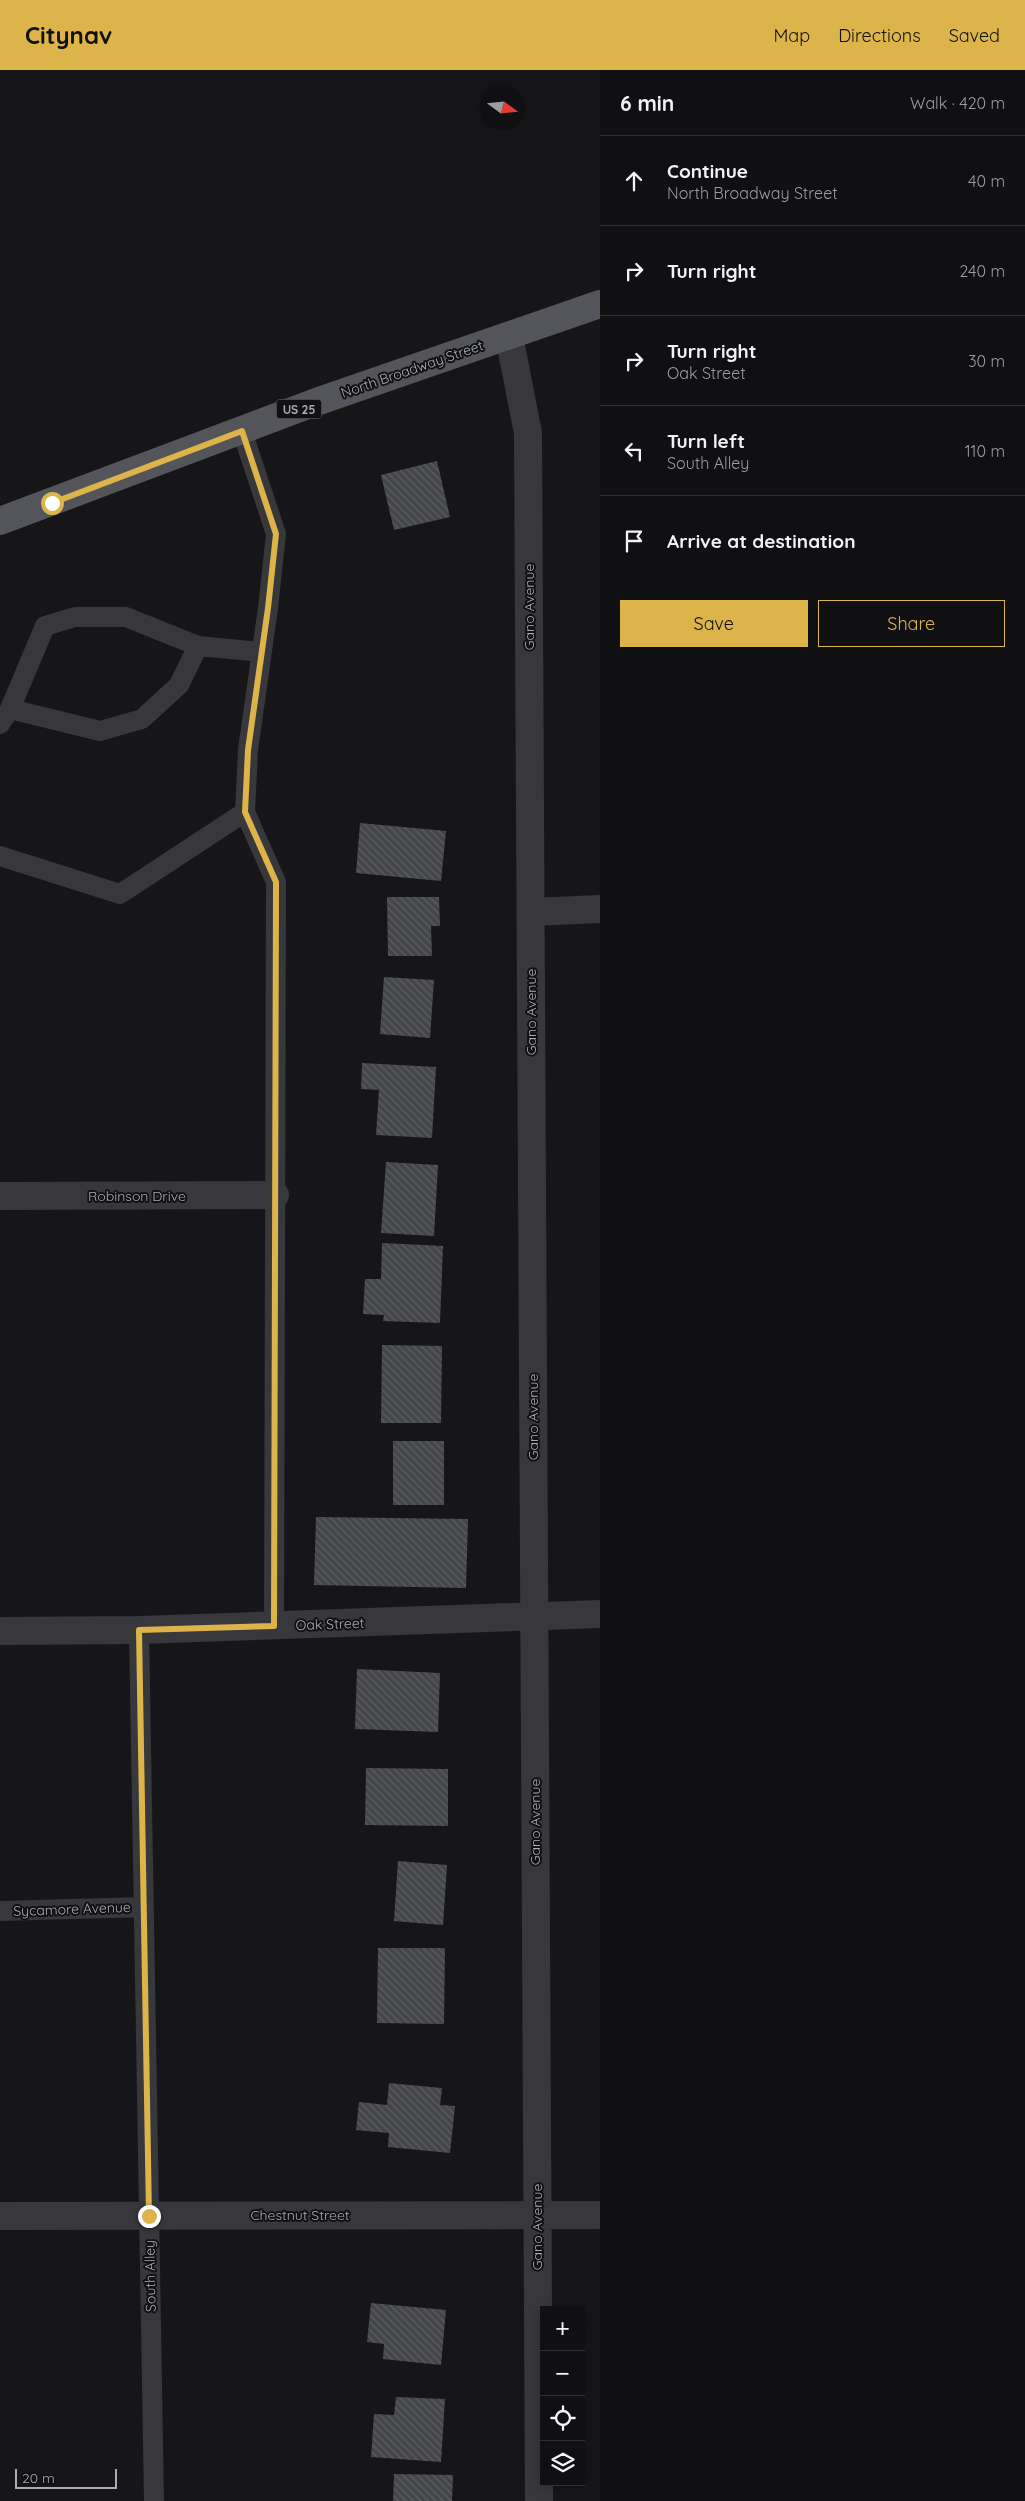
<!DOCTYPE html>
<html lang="en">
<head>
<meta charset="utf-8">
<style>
	body { margin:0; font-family:Quicksand,sans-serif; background:#19191b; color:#f1f3f6 }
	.controls { position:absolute; right:15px; bottom:15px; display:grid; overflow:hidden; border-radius:0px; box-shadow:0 2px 12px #0003 }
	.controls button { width:45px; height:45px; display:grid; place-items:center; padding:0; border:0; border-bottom:1px solid #303032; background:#101012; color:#f1f3f6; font:25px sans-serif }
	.compass { position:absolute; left:480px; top:15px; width:45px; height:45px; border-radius:50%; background:#101012; box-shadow:0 2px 12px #0003; rotate:105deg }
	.scale { position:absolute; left:15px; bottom:12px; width:102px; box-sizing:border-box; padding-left:5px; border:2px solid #aaadb6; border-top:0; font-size:14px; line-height:18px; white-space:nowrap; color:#aaadb6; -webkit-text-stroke:4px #111113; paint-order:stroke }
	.stop { position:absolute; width:15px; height:15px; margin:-11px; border:4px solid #dcb449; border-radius:50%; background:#fff }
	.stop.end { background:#dcb449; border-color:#fff; box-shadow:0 1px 5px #0008 }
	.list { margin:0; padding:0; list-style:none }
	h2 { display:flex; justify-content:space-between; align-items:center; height:65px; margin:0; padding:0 20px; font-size:21px }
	h2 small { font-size:16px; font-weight:400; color:#9c9d9f }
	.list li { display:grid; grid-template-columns:32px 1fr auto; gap:15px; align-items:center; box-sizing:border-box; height:90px; padding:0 20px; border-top:1px solid #303032 }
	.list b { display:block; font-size:19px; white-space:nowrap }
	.list p { margin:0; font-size:16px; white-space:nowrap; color:#9c9d9f }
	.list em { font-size:16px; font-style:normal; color:#9c9d9f }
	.actions { display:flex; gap:10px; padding:15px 20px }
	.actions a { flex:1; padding:11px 0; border:1px solid #dcb449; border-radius:0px; text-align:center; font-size:18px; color:#dcb449 }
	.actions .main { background:#dcb449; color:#111 }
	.icon { flex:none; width:28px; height:28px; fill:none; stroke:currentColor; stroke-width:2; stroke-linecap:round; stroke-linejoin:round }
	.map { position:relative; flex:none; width:600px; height:2431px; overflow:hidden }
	header { display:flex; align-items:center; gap:30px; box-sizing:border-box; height:70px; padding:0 25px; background:#dcb449; color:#111 }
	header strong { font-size:24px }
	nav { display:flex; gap:28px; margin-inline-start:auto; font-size:18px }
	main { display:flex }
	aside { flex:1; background:#101012 }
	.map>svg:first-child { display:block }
</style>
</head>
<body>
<header>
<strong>Citynav</strong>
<nav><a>Map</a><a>Directions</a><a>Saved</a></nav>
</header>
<main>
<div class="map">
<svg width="600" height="2431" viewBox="0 0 600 2431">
	<defs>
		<pattern id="building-back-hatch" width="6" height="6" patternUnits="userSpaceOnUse" patternTransform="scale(1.25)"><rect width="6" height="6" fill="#45464a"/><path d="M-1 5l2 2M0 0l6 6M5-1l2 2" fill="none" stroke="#5d5e62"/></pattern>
	</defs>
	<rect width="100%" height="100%" fill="#161618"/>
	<path fill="url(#building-back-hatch)" d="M 437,391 L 450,447 L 394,460 L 381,405 Z
		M 360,753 L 446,761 L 441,811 L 356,803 Z
		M 387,827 L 439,827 L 440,856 L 431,856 L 432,886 L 388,886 Z
		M 384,907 L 434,910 L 430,968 L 380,964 Z
		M 362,993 L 436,997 L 432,1068 L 376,1065 L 379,1020 L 361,1019 Z
		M 386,1092 L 438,1095 L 434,1166 L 381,1163 Z
		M 382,1173 L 443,1176 L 440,1253 L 383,1251 L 384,1245 L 363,1244 L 365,1209 L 381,1209 Z
		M 382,1275 L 442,1276 L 441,1353 L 381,1353 Z
		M 393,1371 L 444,1371 L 444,1435 L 393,1435 Z
		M 316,1447 L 468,1449 L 466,1518 L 314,1515 Z
		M 357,1599 L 440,1603 L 438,1662 L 355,1659 Z
		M 366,1698 L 448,1699 L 448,1756 L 365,1755 Z
		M 398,1791 L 447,1795 L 443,1855 L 394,1851 Z
		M 378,1878 L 445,1878 L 444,1954 L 377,1953 Z
		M 389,2013 L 442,2018 L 440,2035 L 455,2036 L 450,2083 L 388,2077 L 389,2063 L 356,2060 L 359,2032 L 387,2035 Z
		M 371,2233 L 446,2240 L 441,2295 L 383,2289 L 384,2274 L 367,2272 Z
		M 396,2327 L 445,2329 L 441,2392 L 371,2387 L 374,2344 L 394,2345 Z
		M 394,2404 L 453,2405 L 452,2431 L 393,2431 Z"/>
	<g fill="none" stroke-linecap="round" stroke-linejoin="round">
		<path stroke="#38383c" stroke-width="20" d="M 242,361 L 276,464 L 268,538 L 248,680 L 245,742 L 276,812 L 274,1556
			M 10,639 L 100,661 L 142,649 L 179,615 L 198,576 L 262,582
			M 0,654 L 10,639 L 45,556 L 75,547 L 126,547 L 198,576
			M 0,786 L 120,824 L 245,742
			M 139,1560 L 154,2431
			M 0,1841 L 144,1837"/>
		<path stroke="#38383c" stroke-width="28" d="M 509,266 L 528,363 L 539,2431
			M 531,842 L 600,839
			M 0,1126 L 275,1125
			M 0,1561 L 139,1560 L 600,1544
			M 0,2146 L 600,2145"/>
		<path stroke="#54555b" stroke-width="28" d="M 0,451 L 316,332 L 600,234"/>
	</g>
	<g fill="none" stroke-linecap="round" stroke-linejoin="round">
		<path stroke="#dcb449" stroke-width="6" d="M 52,433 L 242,361 L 276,464 L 268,538 L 248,680 L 245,742 L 276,812 L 274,1556 L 139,1560 L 149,2146"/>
	</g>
	<g text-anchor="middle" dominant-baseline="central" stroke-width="4" stroke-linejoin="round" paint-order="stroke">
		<rect fill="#111113" stroke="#7c7e85" stroke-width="1" x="276.5" y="329.5" width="45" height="19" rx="4"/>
		<g font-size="12" font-weight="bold" fill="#aaadb6">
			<text x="299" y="339">US 25</text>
		</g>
		<g font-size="14" fill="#aaadb6" stroke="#111113">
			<text transform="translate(412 299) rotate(-19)">North Broadway Street</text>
			<text transform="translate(529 537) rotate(-90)">Gano Avenue</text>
			<text transform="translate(531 942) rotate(-90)">Gano Avenue</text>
			<text x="137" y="1126">Robinson Drive</text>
			<text transform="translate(533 1347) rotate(-90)">Gano Avenue</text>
			<text transform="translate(330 1554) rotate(-2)">Oak Street</text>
			<text transform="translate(535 1752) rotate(-90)">Gano Avenue</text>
			<text transform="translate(72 1839) rotate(-2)">Sycamore Avenue</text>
			<text x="300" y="2145">Chestnut Street</text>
			<text transform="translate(537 2157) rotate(-90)">Gano Avenue</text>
			<text transform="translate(150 2206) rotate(-91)">South Alley</text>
		</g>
	</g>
</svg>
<div class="controls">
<button>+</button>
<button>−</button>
<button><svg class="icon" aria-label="locate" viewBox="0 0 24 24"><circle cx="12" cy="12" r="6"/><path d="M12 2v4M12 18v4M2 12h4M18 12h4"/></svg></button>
<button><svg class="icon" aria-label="layers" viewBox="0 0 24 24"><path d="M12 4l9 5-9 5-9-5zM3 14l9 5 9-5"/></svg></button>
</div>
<svg class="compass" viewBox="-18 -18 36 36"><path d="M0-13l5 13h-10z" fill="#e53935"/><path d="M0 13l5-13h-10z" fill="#9c9d9f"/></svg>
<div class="scale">20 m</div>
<div class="stop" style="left:52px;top:433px"></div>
<div class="stop end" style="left:149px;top:2146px"></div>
</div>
<aside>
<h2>6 min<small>Walk · 420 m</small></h2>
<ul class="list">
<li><svg class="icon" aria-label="ahead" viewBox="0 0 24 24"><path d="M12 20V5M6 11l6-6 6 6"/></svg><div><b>Continue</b><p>North Broadway Street</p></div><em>40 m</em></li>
<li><svg class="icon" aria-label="right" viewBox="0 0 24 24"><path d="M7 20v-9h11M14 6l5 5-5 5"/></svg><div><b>Turn right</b></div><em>240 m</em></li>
<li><svg class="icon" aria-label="right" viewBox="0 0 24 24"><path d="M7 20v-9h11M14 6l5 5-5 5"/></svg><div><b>Turn right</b><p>Oak Street</p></div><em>30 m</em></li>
<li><svg class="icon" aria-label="left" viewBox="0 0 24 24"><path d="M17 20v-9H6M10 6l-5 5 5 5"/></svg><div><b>Turn left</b><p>South Alley</p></div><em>110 m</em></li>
<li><svg class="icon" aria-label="arrive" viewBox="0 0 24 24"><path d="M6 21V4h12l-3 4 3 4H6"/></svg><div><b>Arrive at destination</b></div></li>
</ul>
<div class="actions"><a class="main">Save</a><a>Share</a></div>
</aside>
</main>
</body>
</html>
